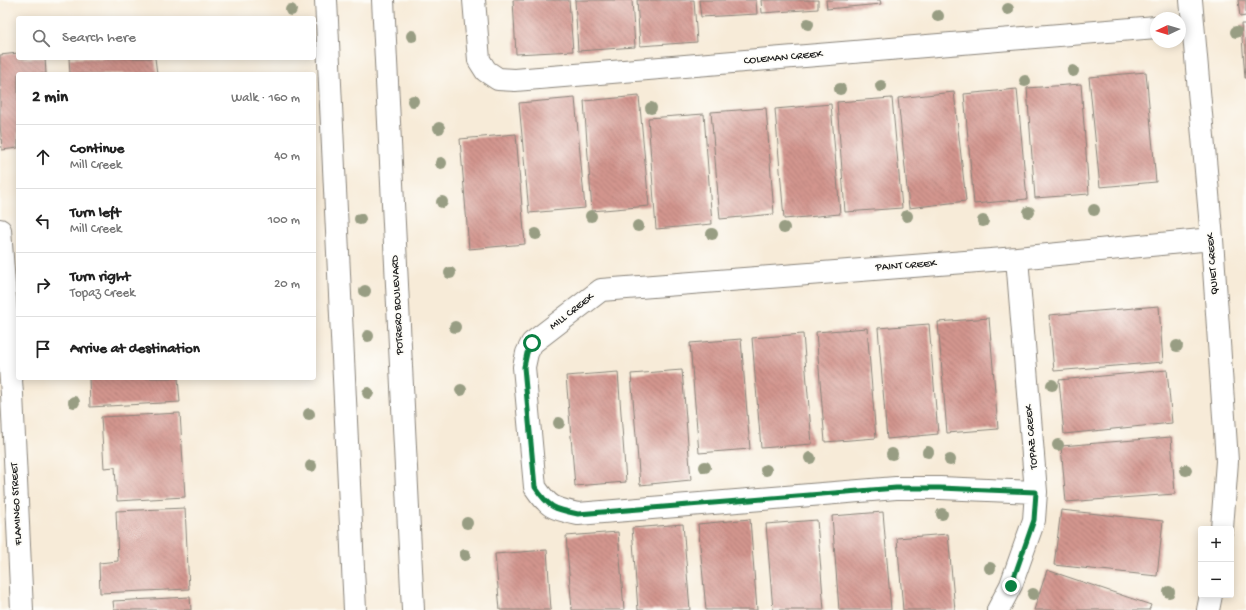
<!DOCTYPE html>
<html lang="en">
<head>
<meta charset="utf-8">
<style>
	body { margin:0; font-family:"Gochi Hand",sans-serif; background:#f6f6f6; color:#222 }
	.controls { position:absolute; right:12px; bottom:12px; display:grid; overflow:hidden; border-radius:4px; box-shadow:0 2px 10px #0003 }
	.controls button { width:36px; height:36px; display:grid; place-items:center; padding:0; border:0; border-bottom:1px solid #e0e0e0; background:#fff; color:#222; font:20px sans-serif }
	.compass { position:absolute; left:1150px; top:12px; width:36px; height:36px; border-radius:50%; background:#fff; box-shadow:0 2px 10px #0003; rotate:266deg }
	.stop { position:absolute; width:12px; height:12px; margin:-9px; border:3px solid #0b8043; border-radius:50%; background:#fff }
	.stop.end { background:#0b8043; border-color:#fff; box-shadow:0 1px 4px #0008 }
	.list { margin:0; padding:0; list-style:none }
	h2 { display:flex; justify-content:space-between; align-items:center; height:52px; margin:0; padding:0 16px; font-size:17px }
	h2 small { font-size:13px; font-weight:400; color:#767676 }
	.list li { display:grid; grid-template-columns:26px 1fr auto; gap:12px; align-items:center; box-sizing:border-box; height:64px; padding:0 16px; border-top:1px solid #e0e0e0 }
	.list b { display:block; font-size:15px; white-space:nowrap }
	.list p { margin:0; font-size:13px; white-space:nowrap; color:#767676 }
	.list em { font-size:13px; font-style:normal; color:#767676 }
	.icon { flex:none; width:22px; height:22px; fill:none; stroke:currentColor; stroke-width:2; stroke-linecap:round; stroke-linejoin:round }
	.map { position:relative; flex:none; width:1246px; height:610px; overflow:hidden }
	.search { position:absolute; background:#fff; box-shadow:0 2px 10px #0003; left:16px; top:16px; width:300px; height:44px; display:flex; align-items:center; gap:10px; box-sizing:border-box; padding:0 14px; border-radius:4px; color:#767676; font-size:15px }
	.panel { position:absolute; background:#fff; box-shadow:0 2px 10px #0003; left:16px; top:72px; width:300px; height:308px; border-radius:4px }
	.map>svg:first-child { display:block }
</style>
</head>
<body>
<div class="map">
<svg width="1246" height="610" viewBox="0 0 1246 610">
	<defs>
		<pattern id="building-back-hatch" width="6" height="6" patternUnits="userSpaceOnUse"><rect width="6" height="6" fill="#d3958e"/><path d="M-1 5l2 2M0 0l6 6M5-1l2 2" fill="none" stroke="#aa7973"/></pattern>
	</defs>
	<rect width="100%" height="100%" fill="#fdfcf7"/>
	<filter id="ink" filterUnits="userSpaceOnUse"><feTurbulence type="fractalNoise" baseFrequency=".025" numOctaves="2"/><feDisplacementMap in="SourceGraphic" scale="8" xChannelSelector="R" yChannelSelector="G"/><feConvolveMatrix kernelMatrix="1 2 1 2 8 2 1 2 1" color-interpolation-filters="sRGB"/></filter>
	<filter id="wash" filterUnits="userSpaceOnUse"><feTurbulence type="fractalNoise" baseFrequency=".012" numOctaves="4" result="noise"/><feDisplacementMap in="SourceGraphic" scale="16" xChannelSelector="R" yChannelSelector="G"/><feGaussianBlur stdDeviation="0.9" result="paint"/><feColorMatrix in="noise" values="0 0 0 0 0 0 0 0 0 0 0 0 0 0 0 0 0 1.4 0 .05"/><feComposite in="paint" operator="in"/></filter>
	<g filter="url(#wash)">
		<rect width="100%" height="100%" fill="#f7ebd8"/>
		<g id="blocks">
			<path fill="url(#building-back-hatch)" d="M 513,0 L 569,0 L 573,51 L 516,54 Z
				M 575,0 L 632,0 L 635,47 L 578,51 Z
				M 637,0 L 694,0 L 697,42 L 640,46 Z
				M 699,0 L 756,0 L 757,14 L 701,17 Z
				M 761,0 L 818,0 L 818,9 L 762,13 Z
				M 826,0 L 880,0 L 881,4 L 827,9 Z
				M 1238,0 L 1246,0 L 1246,16 L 1240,17 Z
				M 1241,24 L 1246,24 L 1246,78 L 1245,78 Z
				M 18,53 L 18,58 L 45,58 L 46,74 L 18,74 L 18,148 L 2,150 L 0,123 L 0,55 Z
				M 69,58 L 155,58 L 157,74 L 70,74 Z
				M 1146,72 L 1156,182 L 1100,187 L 1089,77 Z
				M 1081,84 L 1089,194 L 1035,198 L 1027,88 Z
				M 1017,89 L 1027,199 L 974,204 L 964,94 Z
				M 954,92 L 966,201 L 909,208 L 898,98 Z
				M 639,96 L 649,206 L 592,211 L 584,101 Z
				M 575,98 L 585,208 L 529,213 L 519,103 Z
				M 892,98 L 902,208 L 845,212 L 837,102 Z
				M 831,104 L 840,214 L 784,219 L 775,109 Z
				M 766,108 L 774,214 L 720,219 L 711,112 Z
				M 704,114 L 712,224 L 656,229 L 648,118 Z
				M 516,134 L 525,244 L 469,249 L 460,139 Z
				M 1159,306 L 1163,362 L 1054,371 L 1049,315 Z
				M 989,318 L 998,429 L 947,433 L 938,322 Z
				M 929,324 L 938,434 L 887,439 L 878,328 Z
				M 867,328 L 876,438 L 825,442 L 816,332 Z
				M 803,334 L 812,444 L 761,448 L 752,338 Z
				M 741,339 L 750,449 L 699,453 L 690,343 Z
				M 682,370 L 691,480 L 640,485 L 631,374 Z
				M 1167,370 L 1172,423 L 1064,434 L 1059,380 Z
				M 618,372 L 626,482 L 575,486 L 566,376 Z
				M 89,378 L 178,378 L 180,402 L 90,407 Z
				M 180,413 L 185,497 L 117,501 L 115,467 L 104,468 L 101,417 Z
				M 1171,437 L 1175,494 L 1066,502 L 1061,446 Z
				M 185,508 L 189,589 L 100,593 L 99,563 L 118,561 L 116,511 Z
				M 1061,510 L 1163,521 L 1157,576 L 1054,565 Z
				M 883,512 L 891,610 L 839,610 L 832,516 Z
				M 750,519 L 757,610 L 706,610 L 698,524 Z
				M 817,520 L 824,610 L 773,610 L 766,524 Z
				M 683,524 L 690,610 L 638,610 L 632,528 Z
				M 618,532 L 624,610 L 572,610 L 566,536 Z
				M 948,534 L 955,610 L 903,610 L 897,538 Z
				M 547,550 L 551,610 L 500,610 L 495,554 Z
				M 1047,570 L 1151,605 L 1149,610 L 1034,610 Z
				M 190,597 L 191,610 L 114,610 L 113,601 Z"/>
		</g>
	</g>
	<g filter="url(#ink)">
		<use href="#blocks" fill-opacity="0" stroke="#8a847a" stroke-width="1"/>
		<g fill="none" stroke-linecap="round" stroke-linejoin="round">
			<g stroke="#8a847a" stroke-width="24">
				<path id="minor" d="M 474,0 L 479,60 L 486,71 L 498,79 L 515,80 L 1156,27
					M 1191,0 L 1212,239 L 1227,461 L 1222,529
					M 0,230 L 12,394 L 22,610
					M 1036,492 L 940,488 L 896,488 L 578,514 C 554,509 549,508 535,487 L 524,367 L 527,353 L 532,343 L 601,290 L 1017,258 L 1212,239
					M 998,610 L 1011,585 L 1034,520 L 1036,492 L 1017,258
					M 1208,610 L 1211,595"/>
			</g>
			<g stroke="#8a847a" stroke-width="24">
				<path id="tertiary" d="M 326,0 L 355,610
					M 383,0 L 413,610"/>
			</g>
			<use href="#minor" stroke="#fff" stroke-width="22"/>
			<use href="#tertiary" stroke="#fff" stroke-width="22"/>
		</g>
		<g fill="#989d83">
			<circle cx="1008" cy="9" r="6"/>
			<circle cx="291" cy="10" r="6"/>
			<circle cx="938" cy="16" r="6"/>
			<circle cx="808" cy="24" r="6"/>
			<circle cx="1236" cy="32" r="6"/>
			<circle cx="412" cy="36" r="6"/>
			<circle cx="1073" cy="71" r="6"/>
			<circle cx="1025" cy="81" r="6"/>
			<circle cx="881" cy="86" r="6"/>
			<circle cx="840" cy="89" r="6"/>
			<circle cx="413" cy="101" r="6"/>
			<circle cx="651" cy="108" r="6"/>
			<circle cx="439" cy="128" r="6"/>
			<circle cx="441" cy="163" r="6"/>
			<circle cx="442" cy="202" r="6"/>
			<circle cx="1094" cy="210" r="6"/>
			<circle cx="1029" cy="212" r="6"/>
			<circle cx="591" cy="216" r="6"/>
			<circle cx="907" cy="216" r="6"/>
			<circle cx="360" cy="219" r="6"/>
			<circle cx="983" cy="221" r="6"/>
			<circle cx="638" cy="226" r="6"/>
			<circle cx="784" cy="228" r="6"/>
			<circle cx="536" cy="234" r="6"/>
			<circle cx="712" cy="234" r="6"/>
			<circle cx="450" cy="273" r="6"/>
			<circle cx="365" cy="291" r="6"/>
			<circle cx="455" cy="327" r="6"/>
			<circle cx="368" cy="336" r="6"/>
			<circle cx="1177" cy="346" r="6"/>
			<circle cx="1052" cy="385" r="6"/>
			<circle cx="461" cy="390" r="6"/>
			<circle cx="368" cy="393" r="6"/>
			<circle cx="74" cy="402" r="6"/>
			<circle cx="309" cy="414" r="6"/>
			<circle cx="559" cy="423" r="6"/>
			<circle cx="1058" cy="445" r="6"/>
			<circle cx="928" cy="452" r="6"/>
			<circle cx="892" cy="454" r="6"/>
			<circle cx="810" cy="458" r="6"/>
			<circle cx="950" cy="460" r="6"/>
			<circle cx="311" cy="466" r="6"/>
			<circle cx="705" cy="467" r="6"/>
			<circle cx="766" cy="470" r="6"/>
			<circle cx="1186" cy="470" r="6"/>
			<circle cx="942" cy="514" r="6"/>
			<circle cx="467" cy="523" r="6"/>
			<circle cx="465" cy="555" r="6"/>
			<circle cx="990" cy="568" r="6"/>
			<circle cx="1169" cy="592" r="6"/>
			<circle cx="1033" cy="594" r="6"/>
		</g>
	</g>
	<g fill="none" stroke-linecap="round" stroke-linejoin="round" filter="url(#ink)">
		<path stroke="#0b8043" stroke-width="5" d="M 532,343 L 527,353 L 524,367 L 535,487 C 549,508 554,509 578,514 L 896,488 L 940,488 L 1036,492 L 1034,520 L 1011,586"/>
	</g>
	<g text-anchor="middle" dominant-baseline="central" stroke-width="3.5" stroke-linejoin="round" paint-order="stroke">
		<g font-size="11" fill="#1c1c1c" stroke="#fdfcf7">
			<text transform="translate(783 58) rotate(-5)">COLEMAN CREEK</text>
			<text transform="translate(1213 264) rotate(-94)">QUIET CREEK</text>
			<text transform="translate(906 266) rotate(-4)">PAINT CREEK</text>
			<text transform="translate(398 305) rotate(-93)">POTRERO BOULEVARD</text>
			<text transform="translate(572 312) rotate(-38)">MILL CREEK</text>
			<text transform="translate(1032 437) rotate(-95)">TOPAZ CREEK</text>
			<text transform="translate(17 504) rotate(-93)">FLAMINGO STREET</text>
		</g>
	</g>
</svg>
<div class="controls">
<button>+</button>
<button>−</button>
</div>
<svg class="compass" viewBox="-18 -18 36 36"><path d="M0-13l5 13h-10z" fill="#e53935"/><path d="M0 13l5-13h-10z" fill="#767676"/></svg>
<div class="stop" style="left:532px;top:343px"></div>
<div class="stop end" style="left:1011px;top:586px"></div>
<div class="search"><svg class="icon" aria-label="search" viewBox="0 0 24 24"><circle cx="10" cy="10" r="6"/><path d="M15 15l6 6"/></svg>Search here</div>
<section class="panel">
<h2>2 min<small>Walk · 160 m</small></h2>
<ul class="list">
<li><svg class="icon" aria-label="ahead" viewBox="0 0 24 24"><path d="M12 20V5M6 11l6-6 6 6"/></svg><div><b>Continue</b><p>Mill Creek</p></div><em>40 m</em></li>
<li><svg class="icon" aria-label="left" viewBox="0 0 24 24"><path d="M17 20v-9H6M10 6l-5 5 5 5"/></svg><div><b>Turn left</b><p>Mill Creek</p></div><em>100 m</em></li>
<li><svg class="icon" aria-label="right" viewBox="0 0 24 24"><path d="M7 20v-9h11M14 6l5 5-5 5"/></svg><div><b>Turn right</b><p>Topaz Creek</p></div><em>20 m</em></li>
<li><svg class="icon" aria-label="arrive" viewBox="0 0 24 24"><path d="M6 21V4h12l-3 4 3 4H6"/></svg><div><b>Arrive at destination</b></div></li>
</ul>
</section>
</div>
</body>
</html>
